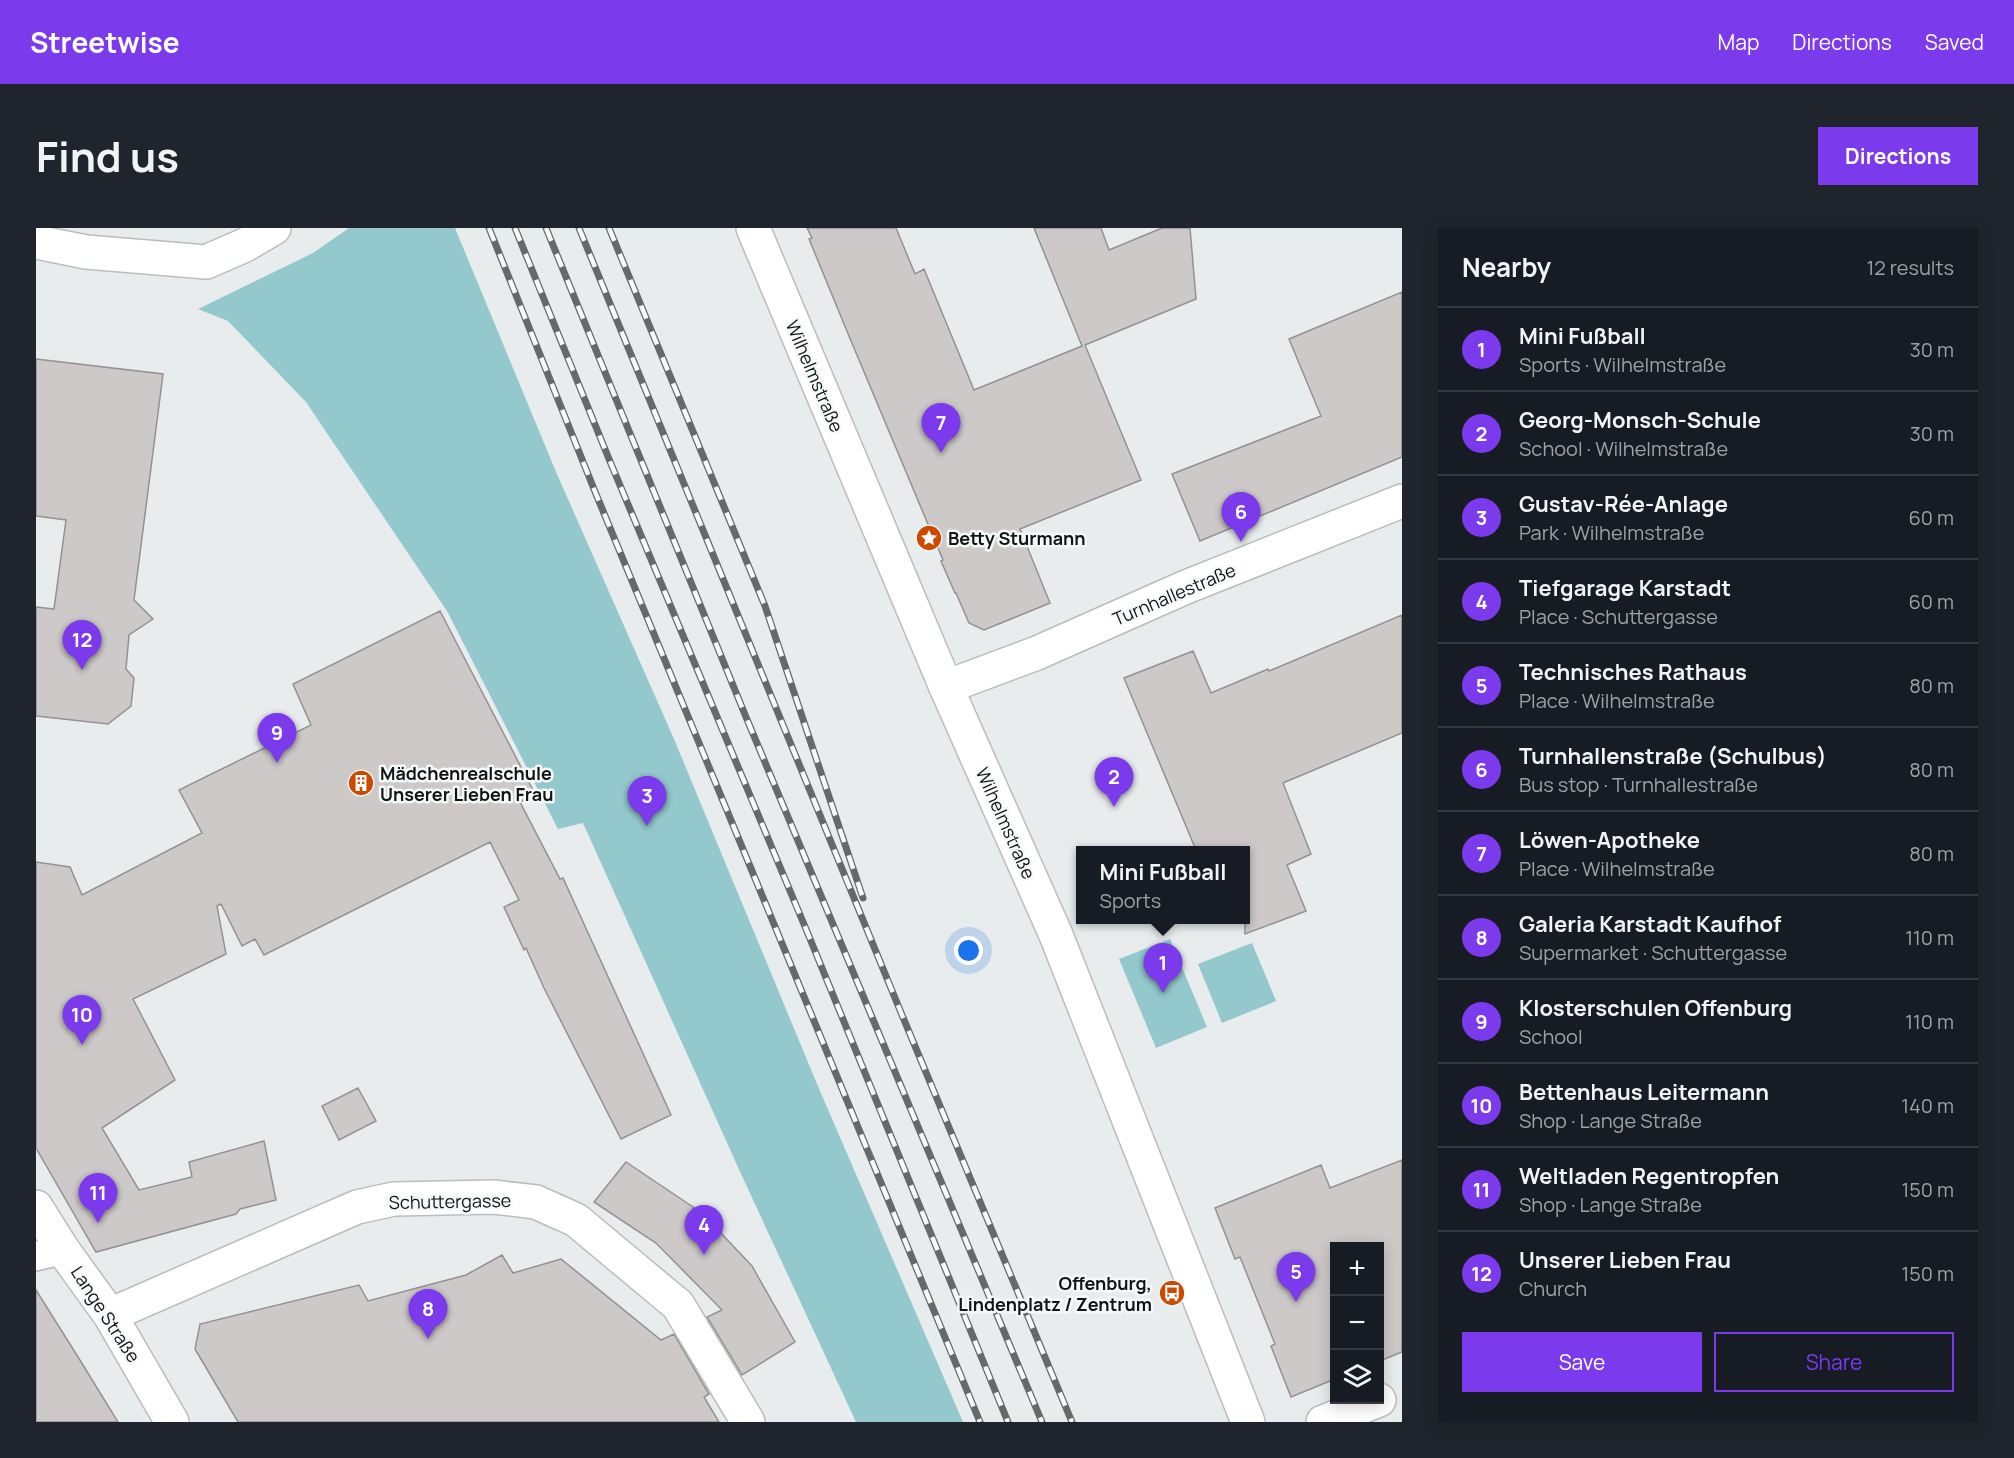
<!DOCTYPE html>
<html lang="en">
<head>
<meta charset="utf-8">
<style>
	body { margin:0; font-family:Manrope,sans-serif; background:#20242c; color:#f1f3f6 }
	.controls { position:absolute; right:18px; bottom:18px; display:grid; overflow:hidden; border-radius:0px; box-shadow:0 3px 15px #0003 }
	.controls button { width:54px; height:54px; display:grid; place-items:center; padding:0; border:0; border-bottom:2px solid #363941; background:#171b24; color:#f1f3f6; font:30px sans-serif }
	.you { position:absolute; left:933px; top:723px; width:21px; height:21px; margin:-15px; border:4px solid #fff; border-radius:50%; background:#1a73e8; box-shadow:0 0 0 9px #1a73e833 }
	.badge { display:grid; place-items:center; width:39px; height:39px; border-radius:50%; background:#7c3aed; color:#fff; font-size:20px; font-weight:700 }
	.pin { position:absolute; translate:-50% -50px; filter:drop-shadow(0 2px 3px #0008) }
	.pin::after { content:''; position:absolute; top:32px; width:21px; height:18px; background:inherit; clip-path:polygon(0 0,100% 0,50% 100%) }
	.popup { position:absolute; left:1040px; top:618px; width:174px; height:78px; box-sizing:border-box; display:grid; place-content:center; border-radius:0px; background:#171b24; filter:drop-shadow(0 2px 4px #0005); font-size:20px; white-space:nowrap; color:#9ea1a6 }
	.popup b { font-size:22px; color:#f1f3f6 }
	.popup::after { content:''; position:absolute; left:50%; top:100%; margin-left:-12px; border:12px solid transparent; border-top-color:#171b24 }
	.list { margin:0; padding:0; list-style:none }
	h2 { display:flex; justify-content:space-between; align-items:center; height:78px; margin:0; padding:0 24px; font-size:26px }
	h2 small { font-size:20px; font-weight:400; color:#9ea1a6 }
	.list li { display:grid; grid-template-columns:39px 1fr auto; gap:18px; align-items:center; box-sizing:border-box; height:84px; padding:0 24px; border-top:2px solid #363941 }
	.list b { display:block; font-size:22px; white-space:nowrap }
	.list p { margin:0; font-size:20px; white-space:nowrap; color:#9ea1a6 }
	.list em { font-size:20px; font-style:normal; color:#9ea1a6 }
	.actions { display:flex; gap:12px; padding:18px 24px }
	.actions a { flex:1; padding:14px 0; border:2px solid #7c3aed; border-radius:0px; text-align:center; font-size:21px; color:#7c3aed }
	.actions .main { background:#7c3aed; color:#fff }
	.icon { flex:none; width:33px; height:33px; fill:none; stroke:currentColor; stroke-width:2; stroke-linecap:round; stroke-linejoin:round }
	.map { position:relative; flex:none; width:1366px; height:1194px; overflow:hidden; border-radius:0px }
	header { display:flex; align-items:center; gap:36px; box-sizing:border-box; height:84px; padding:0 30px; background:#7c3aed; color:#fff }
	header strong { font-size:28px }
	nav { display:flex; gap:33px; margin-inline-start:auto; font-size:21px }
	.intro { display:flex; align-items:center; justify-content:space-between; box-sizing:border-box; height:144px; padding:0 36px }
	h1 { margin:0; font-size:42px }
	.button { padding:15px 27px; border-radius:0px; background:#7c3aed; color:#fff; font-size:21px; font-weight:700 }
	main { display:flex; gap:36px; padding:0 36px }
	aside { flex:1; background:#171b24; border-radius:0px; box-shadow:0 3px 15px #0003 }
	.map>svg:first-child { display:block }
</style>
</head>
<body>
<header>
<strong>Streetwise</strong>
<nav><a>Map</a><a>Directions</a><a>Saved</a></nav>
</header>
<div class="intro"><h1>Find us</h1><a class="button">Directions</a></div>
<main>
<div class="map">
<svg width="1366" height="1194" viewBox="0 0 1366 1194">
	<rect width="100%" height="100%" fill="#e8ecec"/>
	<path fill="#93c8cc" d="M 313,0 L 419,0 L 520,244 L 638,511 L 781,856 L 927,1194 L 820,1194 L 706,948 L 547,595 L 522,601 L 411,383 L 270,174 L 192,93 L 162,81 L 277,25 Z
		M 1134,711 L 1171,799 L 1120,820 L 1083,731 Z
		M 1216,715 L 1240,773 L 1186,795 L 1162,736 Z"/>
	<path fill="#cdc9c8" stroke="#949190" stroke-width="1.5" d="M 771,0 L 860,0 L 879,46 L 888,41 L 938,162 L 1046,118 L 998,0 L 1065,0 L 1073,22 L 1126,0 L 1154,0 L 1160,71 L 1049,117 L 1105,252 L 984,301 L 1014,375 L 948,402 L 933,395 L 920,365 L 919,365 L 905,333 L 907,332 L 813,108 L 773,11 L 776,10 Z
		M 1366,64 L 1366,229 L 1164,313 L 1136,246 L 1285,188 L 1253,111 Z
		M 0,131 L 127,146 L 98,372 L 117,391 L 93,407 L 90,441 L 98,450 L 95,478 L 72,496 L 0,488 L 0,379 L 18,381 L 30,292 L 0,288 Z
		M 404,383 L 499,566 L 484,574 L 524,651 L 527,650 L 635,887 L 585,911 L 508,760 L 490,720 L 488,722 L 468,679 L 483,672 L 454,614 L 228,727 L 219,711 L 206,718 L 185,676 L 181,678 L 190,726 L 97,771 L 139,852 L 66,900 L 103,962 L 156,949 L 153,934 L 228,913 L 240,972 L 204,981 L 200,986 L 60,1024 L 0,920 L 0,634 L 34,639 L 46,667 L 166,605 L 143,562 L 275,497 L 257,456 Z
		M 1366,387 L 1366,505 L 1247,555 L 1275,626 L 1251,637 L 1270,683 L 1209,706 L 1209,622 L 1160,622 L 1088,450 L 1157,423 L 1175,465 L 1232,441 L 1233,443 Z
		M 322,860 L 340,893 L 303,912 L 286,878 Z
		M 1366,932 L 1366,1124 L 1344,1133 L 1344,1018 L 1299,1018 L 1299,1151 L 1255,1169 L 1235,1118 L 1239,1116 L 1204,1029 L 1199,1031 L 1179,980 L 1285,937 L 1294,960 Z
		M 590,934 L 666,985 L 716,1038 L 759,1114 L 706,1147 L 671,1089 L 686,1082 L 620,1015 L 558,974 Z
		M 466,1027 L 477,1045 L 525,1031 L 625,1112 L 638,1106 L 673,1166 L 668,1169 L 683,1194 L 202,1194 L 159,1121 L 164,1096 L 323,1057 L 332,1073 L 430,1047 Z
		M 0,1062 L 47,1137 L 82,1194 L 0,1194 Z"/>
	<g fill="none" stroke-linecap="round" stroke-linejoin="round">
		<g stroke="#b9bdbd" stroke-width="32">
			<path id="pedestrian" d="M 0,1028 L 27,1022"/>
		</g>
		<g stroke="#b9bdbd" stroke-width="36">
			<path id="minor" d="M 0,14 L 50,24 L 170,34 L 209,17 L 238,0
				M 910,459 L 1001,425 L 1150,359 L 1366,273
				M 0,979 L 27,1022 L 74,1087 L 136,1194
				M 74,1087 L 321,979 L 358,971 L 457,969 L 500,974 L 540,992 L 642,1077 L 712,1194
				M 1287,1194 L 1343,1172"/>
		</g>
		<g stroke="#b9bdbd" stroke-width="36">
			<path id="tertiary" d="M 717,0 L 910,459 L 1020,707 L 1212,1194"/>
		</g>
		<use href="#pedestrian" stroke="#fff" stroke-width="28"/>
		<use href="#minor" stroke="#fff" stroke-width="33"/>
		<use href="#tertiary" stroke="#fff" stroke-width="33"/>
		<g stroke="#666969" stroke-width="7">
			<path id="rail" d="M 453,0 L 560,266 L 944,1194
				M 479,0 L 573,231 L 770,701 L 972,1194
				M 510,0 L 710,489 L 1006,1194
				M 543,0 L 866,787 L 1036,1194
				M 573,0 L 729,378 L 827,670"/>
		</g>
		<use href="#rail" stroke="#f5f9f9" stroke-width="4.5" stroke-dasharray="14" stroke-linecap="butt"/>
	</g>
	<defs>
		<g id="sight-disc" transform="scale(1.35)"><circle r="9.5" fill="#ce4900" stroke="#f5f9f9"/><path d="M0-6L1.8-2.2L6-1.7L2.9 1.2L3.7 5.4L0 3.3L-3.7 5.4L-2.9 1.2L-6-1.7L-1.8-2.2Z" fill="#fff"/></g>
		<g id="building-disc" transform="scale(1.35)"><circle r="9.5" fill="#ce4900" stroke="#f5f9f9"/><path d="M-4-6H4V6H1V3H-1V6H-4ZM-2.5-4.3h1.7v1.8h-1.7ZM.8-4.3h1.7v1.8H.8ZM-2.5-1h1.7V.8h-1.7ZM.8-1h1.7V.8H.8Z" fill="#fff"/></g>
		<g id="bus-disc" transform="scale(1.35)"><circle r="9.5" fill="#ce4900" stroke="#f5f9f9"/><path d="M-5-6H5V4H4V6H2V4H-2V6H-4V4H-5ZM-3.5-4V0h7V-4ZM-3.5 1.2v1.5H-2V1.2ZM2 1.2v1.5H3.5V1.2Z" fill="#fff"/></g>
	</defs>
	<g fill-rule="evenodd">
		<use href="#sight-disc" x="893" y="310"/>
		<use href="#building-disc" x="325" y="555"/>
		<use href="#bus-disc" x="1136" y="1065"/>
	</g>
	<g text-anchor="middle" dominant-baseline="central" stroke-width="5" stroke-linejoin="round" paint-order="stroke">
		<g font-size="18" fill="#121414" stroke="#f5f9f9">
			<text transform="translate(779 148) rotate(67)">Wilhelmstraße</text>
			<text transform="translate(1138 366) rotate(-23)">Turnhallestraße</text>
			<text transform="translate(970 595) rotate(66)">Wilhelmstraße</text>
			<text transform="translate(414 973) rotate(-1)">Schuttergasse</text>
			<text transform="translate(70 1086) rotate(57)">Lange Straße</text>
		</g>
		<g font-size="18" font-weight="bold" fill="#121414" stroke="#f5f9f9" text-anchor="start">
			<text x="912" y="310">Betty Sturmann</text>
			<text x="344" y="545">Mädchenrealschule<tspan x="344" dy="21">Unserer Lieben Frau</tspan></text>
			<text x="1116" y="1055" text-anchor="end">Offenburg,<tspan x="1116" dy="21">Lindenplatz / Zentrum</tspan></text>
		</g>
	</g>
</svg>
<div class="controls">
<button>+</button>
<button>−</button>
<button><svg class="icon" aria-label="layers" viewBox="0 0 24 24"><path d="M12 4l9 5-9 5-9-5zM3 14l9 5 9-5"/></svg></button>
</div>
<div class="you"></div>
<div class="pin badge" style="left:1127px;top:765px">1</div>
<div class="popup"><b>Mini Fußball</b>Sports</div>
<div class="pin badge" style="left:1078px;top:579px">2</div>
<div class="pin badge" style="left:611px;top:598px">3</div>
<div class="pin badge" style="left:668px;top:1027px">4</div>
<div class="pin badge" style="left:1260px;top:1074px">5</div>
<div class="pin badge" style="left:1205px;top:314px">6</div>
<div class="pin badge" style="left:905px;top:225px">7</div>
<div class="pin badge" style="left:392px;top:1111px">8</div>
<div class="pin badge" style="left:241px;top:535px">9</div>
<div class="pin badge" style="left:46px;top:817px">10</div>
<div class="pin badge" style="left:62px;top:995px">11</div>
<div class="pin badge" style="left:46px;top:442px">12</div>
</div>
<aside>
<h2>Nearby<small>12 results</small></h2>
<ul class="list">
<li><span class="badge">1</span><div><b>Mini Fußball</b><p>Sports · Wilhelmstraße</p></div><em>30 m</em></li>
<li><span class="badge">2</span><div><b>Georg-Monsch-Schule</b><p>School · Wilhelmstraße</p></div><em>30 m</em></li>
<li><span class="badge">3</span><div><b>Gustav-Rée-Anlage</b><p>Park · Wilhelmstraße</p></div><em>60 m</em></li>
<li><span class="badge">4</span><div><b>Tiefgarage Karstadt</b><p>Place · Schuttergasse</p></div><em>60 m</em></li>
<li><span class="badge">5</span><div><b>Technisches Rathaus</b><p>Place · Wilhelmstraße</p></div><em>80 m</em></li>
<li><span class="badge">6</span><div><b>Turnhallenstraße (Schulbus)</b><p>Bus stop · Turnhallestraße</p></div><em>80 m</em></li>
<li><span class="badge">7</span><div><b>Löwen-Apotheke</b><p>Place · Wilhelmstraße</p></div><em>80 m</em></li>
<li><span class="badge">8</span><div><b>Galeria Karstadt Kaufhof</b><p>Supermarket · Schuttergasse</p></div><em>110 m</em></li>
<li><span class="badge">9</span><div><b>Klosterschulen Offenburg</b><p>School</p></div><em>110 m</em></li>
<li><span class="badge">10</span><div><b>Bettenhaus Leitermann</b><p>Shop · Lange Straße</p></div><em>140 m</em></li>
<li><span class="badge">11</span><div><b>Weltladen Regentropfen</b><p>Shop · Lange Straße</p></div><em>150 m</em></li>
<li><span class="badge">12</span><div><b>Unserer Lieben Frau</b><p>Church</p></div><em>150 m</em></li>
</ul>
<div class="actions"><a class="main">Save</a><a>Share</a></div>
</aside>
</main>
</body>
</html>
